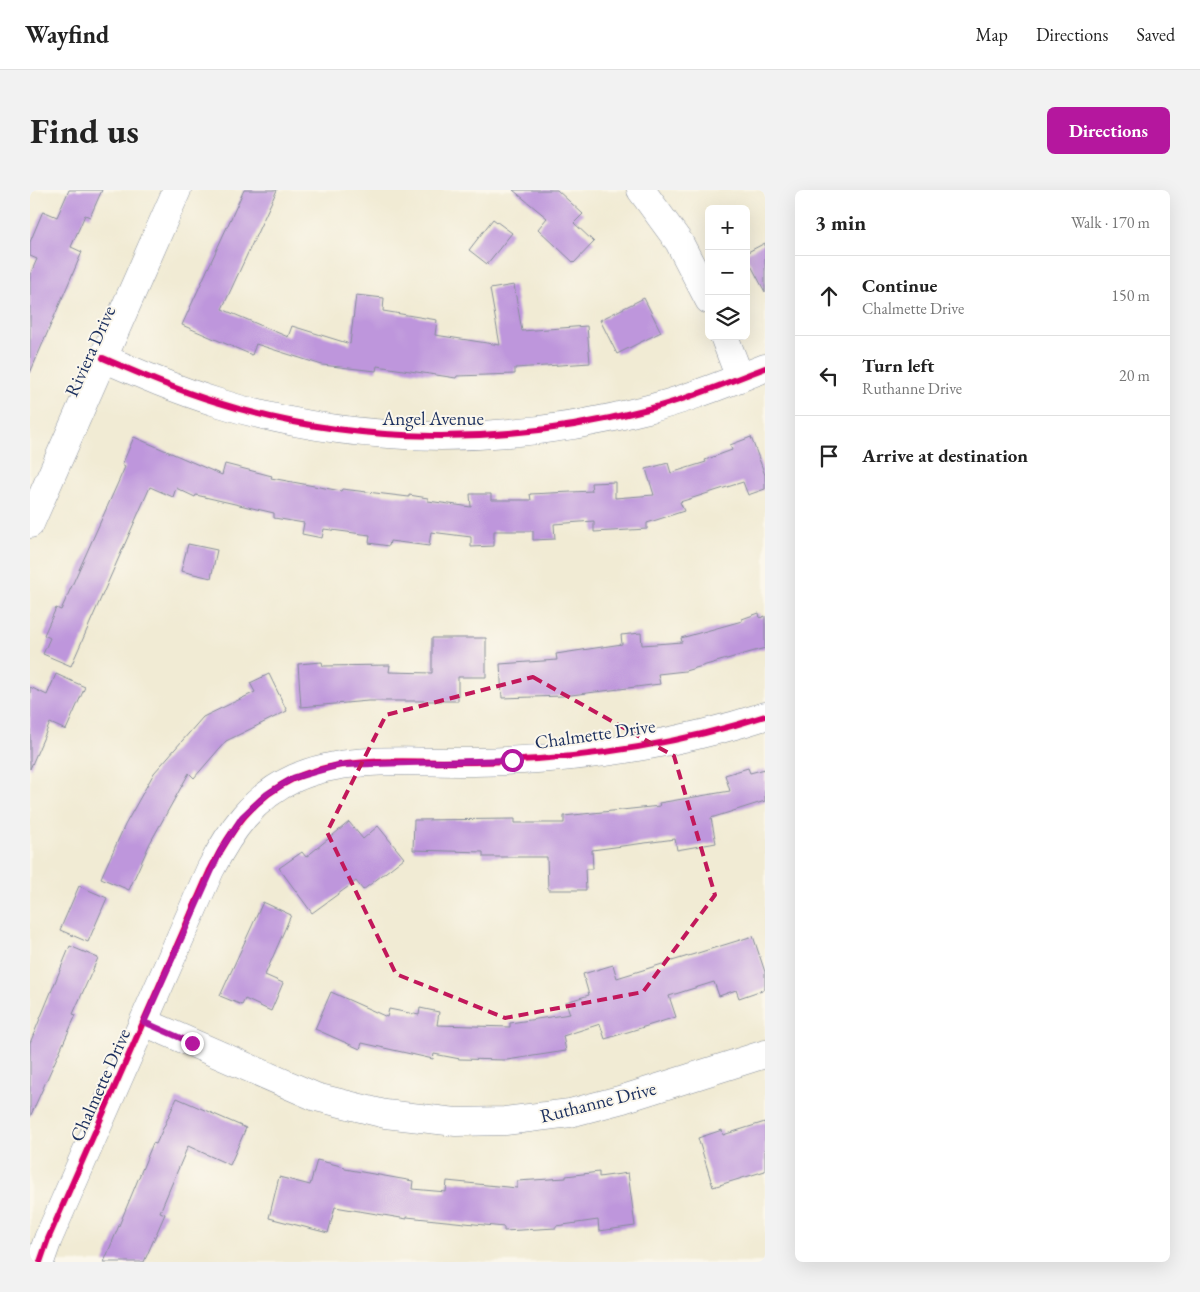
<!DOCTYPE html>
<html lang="en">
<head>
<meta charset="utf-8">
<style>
	body { margin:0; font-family:"EB Garamond",serif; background:#f2f2f2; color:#222 }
	.controls { position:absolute; right:15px; top:15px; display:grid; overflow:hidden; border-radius:8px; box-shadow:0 5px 20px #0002 }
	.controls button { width:45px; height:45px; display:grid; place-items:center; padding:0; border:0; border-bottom:1px solid #e0e0e0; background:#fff; color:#222; font:25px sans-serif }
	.stop { position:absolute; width:15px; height:15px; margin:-11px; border:4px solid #b5179e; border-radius:50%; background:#fff }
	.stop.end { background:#b5179e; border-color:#fff; box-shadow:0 1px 5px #0008 }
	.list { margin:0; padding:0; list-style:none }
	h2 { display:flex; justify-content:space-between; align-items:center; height:65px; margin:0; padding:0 20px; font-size:21px }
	h2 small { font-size:16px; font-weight:400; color:#767676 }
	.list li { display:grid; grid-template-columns:32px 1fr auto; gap:15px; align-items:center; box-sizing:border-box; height:80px; padding:0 20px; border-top:1px solid #e0e0e0 }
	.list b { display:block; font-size:19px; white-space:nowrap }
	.list p { margin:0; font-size:16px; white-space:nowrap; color:#767676 }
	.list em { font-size:16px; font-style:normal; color:#767676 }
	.icon { flex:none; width:28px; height:28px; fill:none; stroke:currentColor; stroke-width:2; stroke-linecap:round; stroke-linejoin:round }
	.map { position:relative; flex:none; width:735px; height:1072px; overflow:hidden; border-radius:8px }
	header { display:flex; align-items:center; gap:30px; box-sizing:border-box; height:70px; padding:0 25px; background:#fff; border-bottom:1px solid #e0e0e0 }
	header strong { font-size:24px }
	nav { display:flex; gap:28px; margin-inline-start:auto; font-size:18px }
	.intro { display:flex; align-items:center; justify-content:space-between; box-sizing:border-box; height:120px; padding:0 30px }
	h1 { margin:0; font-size:35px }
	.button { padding:12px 22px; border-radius:8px; background:#b5179e; color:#fff; font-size:18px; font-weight:700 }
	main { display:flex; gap:30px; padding:0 30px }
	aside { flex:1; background:#fff; border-radius:8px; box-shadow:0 5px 20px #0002 }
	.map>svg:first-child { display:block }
</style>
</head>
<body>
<header>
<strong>Wayfind</strong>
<nav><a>Map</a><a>Directions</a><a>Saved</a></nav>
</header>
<div class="intro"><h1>Find us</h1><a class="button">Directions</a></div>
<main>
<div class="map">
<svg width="735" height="1072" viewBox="0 0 735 1072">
	<rect width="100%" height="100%" fill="#fbf7ec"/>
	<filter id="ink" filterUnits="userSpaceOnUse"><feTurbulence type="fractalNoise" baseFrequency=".02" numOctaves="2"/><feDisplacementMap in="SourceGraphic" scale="10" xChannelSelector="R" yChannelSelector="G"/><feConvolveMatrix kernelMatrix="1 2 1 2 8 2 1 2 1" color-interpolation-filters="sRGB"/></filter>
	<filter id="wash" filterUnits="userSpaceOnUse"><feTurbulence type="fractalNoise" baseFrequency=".0096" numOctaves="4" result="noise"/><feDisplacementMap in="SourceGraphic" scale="20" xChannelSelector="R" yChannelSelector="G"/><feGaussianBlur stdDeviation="1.12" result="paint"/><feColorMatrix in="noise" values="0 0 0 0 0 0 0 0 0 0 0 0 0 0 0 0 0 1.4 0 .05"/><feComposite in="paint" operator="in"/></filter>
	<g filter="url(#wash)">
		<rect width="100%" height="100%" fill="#f1ebd4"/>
		<g id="blocks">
			<path fill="#be96dc" d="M 39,0 L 72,0 L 60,27 L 55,25 L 41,57 L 52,62 L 0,183 L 0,85 L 7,69 L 0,66 L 0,52 L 13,21 L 27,27 Z
				M 214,0 L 247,0 L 192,119 L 258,147 L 262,136 L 320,154 L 326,105 L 354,108 L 353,121 L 407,130 L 405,145 L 470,155 L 460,99 L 484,95 L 492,141 L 557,136 L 560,173 L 485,178 L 485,184 L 427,186 L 426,188 L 347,176 L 346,181 L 292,175 L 226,154 L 222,165 L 152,135 Z
				M 483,0 L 527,0 L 553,24 L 544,33 L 564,52 L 544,73 L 508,39 L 517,28 Z
				M 463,29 L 482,43 L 457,74 L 439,60 Z
				M 735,53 L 735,102 L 716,66 L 716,63 Z
				M 614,108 L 631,142 L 587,164 L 570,130 Z
				M 104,247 L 192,285 L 195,274 L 242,286 L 241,288 L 311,301 L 312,299 L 379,307 L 379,305 L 398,308 L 398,311 L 441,317 L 440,304 L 461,304 L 461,310 L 501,310 L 500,304 L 562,301 L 561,293 L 585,292 L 585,308 L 624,305 L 616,279 L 638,273 L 641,283 L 676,272 L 675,270 L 702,260 L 700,255 L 721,247 L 735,285 L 735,299 L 718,305 L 713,292 L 650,312 L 654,321 L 617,333 L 617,339 L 564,342 L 564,331 L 524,334 L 525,349 L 503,350 L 503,341 L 464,341 L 464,356 L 441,357 L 441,347 L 401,342 L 399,356 L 360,351 L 359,356 L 339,353 L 340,345 L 294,339 L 292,348 L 272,344 L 274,333 L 244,328 L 244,323 L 166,305 L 165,307 L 146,298 L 143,307 L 120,297 L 41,476 L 13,464 L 20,448 L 14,445 L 26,418 L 31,420 L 95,277 L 92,275 Z
				M 158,354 L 187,360 L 181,388 L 151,381 Z
				M 729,423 L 730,428 L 735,426 L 735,458 L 655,481 L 628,484 L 630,494 L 533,506 L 472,508 L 470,474 L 527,470 L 526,464 L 592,454 L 591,445 L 611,443 L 612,455 L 652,452 L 651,448 L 712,431 L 712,429 Z
				M 402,448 L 456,448 L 456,487 L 428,487 L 428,511 L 338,511 L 271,517 L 268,474 L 292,472 L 293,476 L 360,475 L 359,482 L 402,483 Z
				M 26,484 L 55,497 L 36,540 L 20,533 L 0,579 L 0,497 L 17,505 Z
				M 239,484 L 257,521 L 196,551 L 164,588 L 159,583 L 120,653 L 99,700 L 71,688 L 95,635 L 124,583 L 173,527 L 225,502 L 220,493 Z
				M 718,578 L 720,583 L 735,579 L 735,611 L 681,628 L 686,653 L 647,660 L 645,649 L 562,660 L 563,679 L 555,679 L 556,700 L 518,700 L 517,667 L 453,667 L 453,662 L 383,660 L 384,630 L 485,629 L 485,633 L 534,633 L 534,626 L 630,616 L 629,613 L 700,601 L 695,585 Z
				M 319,632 L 333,649 L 348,636 L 374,668 L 333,700 L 326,691 L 282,723 L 249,678 L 272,662 L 276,667 Z
				M 49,696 L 77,708 L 58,752 L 30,740 Z
				M 233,712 L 261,725 L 235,785 L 253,793 L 241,821 L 215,809 L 212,815 L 190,806 Z
				M 723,746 L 735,782 L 735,799 L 709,808 L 706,800 L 689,806 L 684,792 L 639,806 L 646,827 L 575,849 L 570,834 L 533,846 L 536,861 L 477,870 L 430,869 L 404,864 L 403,869 L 332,853 L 330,859 L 285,839 L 301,802 L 357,827 L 359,819 L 389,825 L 390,818 L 409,822 L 407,835 L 480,837 L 480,833 L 540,824 L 536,812 L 559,805 L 553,784 L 583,775 L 587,788 Z
				M 40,756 L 68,768 L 43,824 L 46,825 L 0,927 L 0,853 Z
				M 147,908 L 216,938 L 200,975 L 158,956 L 130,1022 L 135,1024 L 114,1072 L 74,1072 L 123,953 L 126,954 Z
				M 735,932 L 735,981 L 683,997 L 668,948 L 692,940 L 693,945 Z
				M 287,970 L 315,977 L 315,979 L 383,991 L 382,999 L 416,1002 L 417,991 L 487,998 L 487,991 L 536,988 L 536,986 L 569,982 L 569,987 L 598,983 L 605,1036 L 569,1041 L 568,1030 L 526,1036 L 526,1038 L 474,1041 L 474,1037 L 377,1027 L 377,1029 L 305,1017 L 298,1043 L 239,1028 L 249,987 L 280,995 Z"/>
		</g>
	</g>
	<g filter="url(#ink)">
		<use href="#blocks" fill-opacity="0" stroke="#868d99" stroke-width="1"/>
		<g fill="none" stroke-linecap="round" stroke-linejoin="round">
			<g stroke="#868d99" stroke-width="29">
				<path id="minor" d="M 611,0 L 649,52 L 679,110
					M 694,146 L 710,188
					M 73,168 C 110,184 147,200 186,212 C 324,256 478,256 618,219 C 658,209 696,193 735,178
					M 0,334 L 147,0
					M 114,832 L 286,907 L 355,924 L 426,932 L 475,931 L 540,923 L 593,909 L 735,864
					M 10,1072 L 18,1049 L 180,680 C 200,641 223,607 265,588 C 318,564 387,573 444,572 C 541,570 643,556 735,526"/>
			</g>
			<use href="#minor" stroke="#fff" stroke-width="28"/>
			<g stroke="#fbf7ec" stroke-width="9">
				<path id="cycleway" d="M 73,168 C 110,184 147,200 186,212 C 324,256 478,256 618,219 C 658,209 696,193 735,178
					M 10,1072 L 18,1049 L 180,680 C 200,641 223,607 265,588 C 318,564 387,573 444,572 C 541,570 643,556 735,526"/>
			</g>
			<use href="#cycleway" stroke="#d6006c" stroke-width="6"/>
		</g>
	</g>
	<g fill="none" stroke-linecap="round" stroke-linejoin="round" filter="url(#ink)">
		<path stroke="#b5179e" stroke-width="6" d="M 162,853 L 114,832 L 191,660 L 212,627 L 237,604 L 263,588 L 309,575 L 482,570"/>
	</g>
	<path fill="none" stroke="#c2185b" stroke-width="4" stroke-dasharray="10 6" stroke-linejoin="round" d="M 503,487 L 644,566 L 685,705 L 613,802 L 475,828 L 366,784 L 297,642 L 356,525 Z"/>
	<g text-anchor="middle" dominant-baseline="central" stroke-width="4" stroke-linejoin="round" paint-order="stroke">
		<g font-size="19" fill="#1b2f5e" stroke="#fbf7ec">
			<text transform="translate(60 161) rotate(-66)">Riviera Drive</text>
			<text x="403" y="228">Angel Avenue</text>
			<text transform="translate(565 544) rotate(-8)">Chalmette Drive</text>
			<text transform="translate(70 895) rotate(-66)">Chalmette Drive</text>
			<text transform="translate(568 912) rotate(-14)">Ruthanne Drive</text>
		</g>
	</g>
</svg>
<div class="controls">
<button>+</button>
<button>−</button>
<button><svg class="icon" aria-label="layers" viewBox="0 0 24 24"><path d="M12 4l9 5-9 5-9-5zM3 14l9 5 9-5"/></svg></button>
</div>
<div class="stop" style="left:482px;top:570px"></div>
<div class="stop end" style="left:162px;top:853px"></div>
</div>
<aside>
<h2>3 min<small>Walk · 170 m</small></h2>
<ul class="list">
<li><svg class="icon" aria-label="ahead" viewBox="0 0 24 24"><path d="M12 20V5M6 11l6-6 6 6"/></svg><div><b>Continue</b><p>Chalmette Drive</p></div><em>150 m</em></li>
<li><svg class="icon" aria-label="left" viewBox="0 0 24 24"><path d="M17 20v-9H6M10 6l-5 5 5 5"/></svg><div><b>Turn left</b><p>Ruthanne Drive</p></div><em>20 m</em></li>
<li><svg class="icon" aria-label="arrive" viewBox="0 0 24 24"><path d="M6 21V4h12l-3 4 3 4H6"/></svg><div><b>Arrive at destination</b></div></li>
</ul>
</aside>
</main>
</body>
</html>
